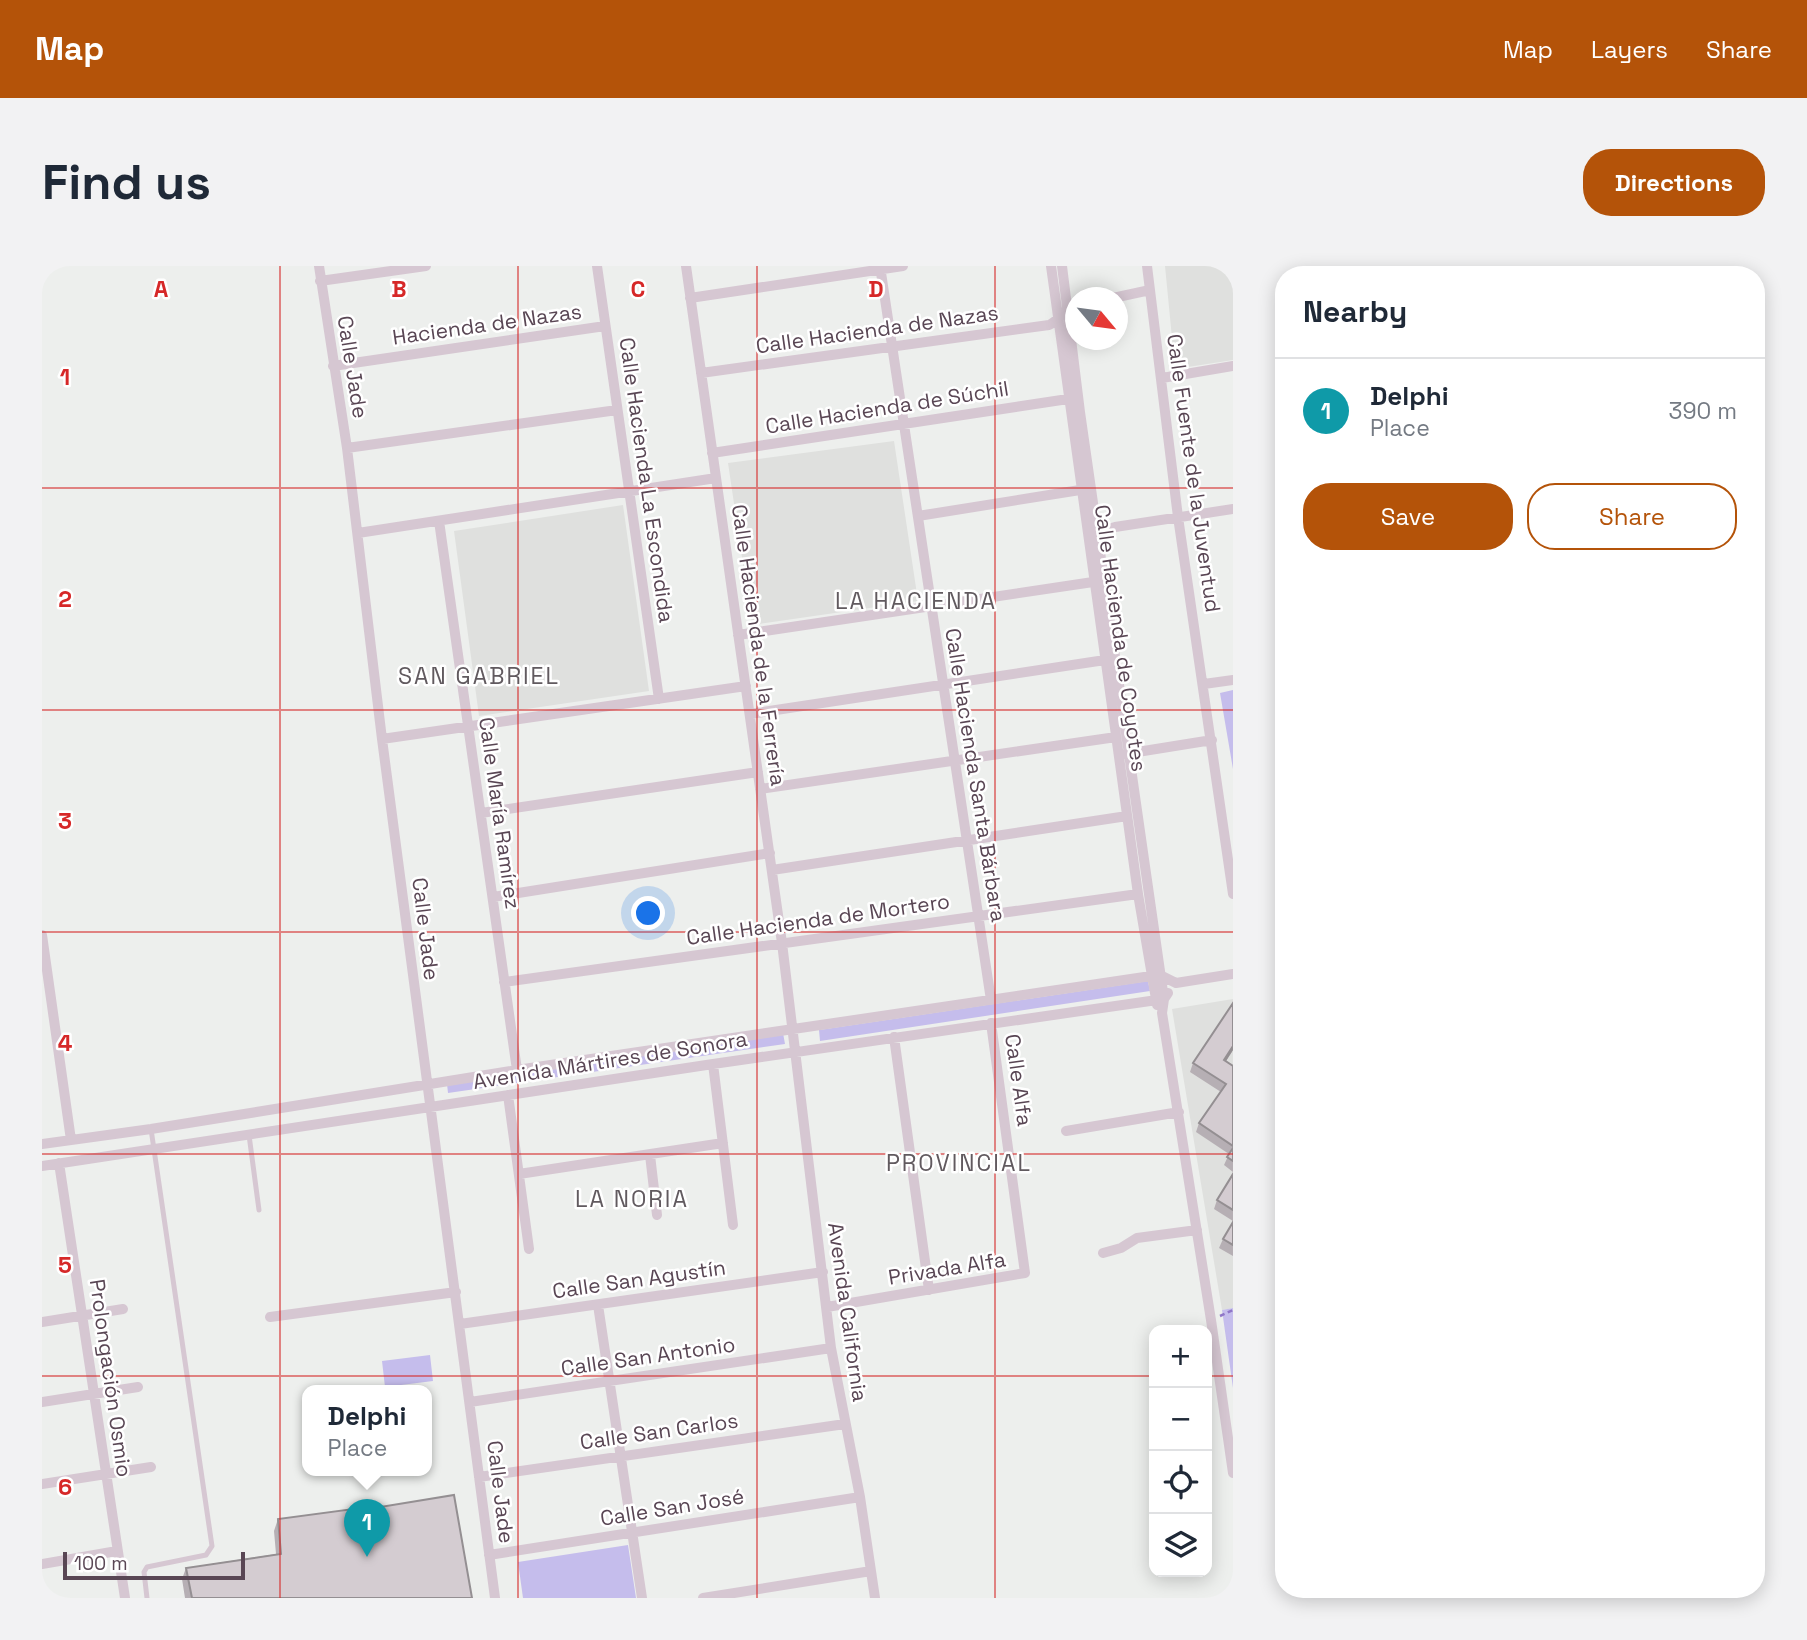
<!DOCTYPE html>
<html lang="en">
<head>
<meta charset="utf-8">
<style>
	body { margin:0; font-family:"Space Grotesk",sans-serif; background:#f2f2f3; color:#1f2937 }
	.controls { position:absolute; right:21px; bottom:21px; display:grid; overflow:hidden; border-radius:14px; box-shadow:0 4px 18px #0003 }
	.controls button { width:63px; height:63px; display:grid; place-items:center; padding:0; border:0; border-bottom:2px solid #e0e1e3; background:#fff; color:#1f2937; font:35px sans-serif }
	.compass { position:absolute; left:1023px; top:21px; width:63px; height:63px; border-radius:50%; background:#fff; box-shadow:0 4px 18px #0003; rotate:119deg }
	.scale { position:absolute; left:21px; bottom:18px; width:182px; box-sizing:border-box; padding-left:7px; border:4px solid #594654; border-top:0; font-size:19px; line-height:24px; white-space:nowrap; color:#594654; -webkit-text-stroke:5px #fff; paint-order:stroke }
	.you { position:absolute; left:607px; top:648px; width:24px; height:24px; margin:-18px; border:5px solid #fff; border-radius:50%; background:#1a73e8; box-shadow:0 0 0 10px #1a73e833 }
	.badge { display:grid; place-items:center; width:46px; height:46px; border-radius:50%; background:#b45309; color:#fff; font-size:23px; font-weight:700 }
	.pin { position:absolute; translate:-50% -58px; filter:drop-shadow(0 2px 4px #0008) }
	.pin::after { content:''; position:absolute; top:37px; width:24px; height:21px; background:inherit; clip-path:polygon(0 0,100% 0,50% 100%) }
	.popup { position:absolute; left:260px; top:1119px; width:130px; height:91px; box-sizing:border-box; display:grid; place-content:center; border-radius:14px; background:#fff; filter:drop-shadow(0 2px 5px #0005); font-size:23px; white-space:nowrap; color:#747a83 }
	.popup b { font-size:26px; color:#1f2937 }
	.popup::after { content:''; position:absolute; left:50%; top:100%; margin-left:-14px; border:14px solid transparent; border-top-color:#fff }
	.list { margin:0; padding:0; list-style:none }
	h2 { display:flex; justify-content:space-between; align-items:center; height:91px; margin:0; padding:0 28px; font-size:30px }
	h2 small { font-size:23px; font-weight:400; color:#747a83 }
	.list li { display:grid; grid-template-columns:46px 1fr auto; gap:21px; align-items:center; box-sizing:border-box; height:105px; padding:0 28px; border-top:2px solid #e0e1e3 }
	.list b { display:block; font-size:26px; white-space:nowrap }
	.list p { margin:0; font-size:23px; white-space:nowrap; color:#747a83 }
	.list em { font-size:23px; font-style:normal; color:#747a83 }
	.actions { display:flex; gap:14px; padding:21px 28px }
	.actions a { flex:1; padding:16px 0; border:2px solid #b45309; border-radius:28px; text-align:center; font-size:24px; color:#b45309 }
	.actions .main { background:#b45309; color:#fff }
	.icon { flex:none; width:38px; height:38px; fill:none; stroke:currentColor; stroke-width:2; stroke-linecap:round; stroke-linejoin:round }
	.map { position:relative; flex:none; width:1191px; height:1332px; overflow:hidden; border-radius:28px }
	header { display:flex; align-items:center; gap:42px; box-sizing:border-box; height:98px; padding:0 35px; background:#b45309; color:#fff }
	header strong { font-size:33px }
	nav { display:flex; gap:38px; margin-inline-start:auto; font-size:24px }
	.intro { display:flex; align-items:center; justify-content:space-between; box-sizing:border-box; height:168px; padding:0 42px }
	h1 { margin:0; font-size:49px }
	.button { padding:18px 32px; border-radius:28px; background:#b45309; color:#fff; font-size:24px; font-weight:700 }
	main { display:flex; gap:42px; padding:0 42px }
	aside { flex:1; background:#fff; border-radius:28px; box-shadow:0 4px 18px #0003 }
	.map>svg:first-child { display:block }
</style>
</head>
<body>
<header>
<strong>Map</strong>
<nav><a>Map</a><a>Layers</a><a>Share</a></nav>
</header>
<div class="intro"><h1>Find us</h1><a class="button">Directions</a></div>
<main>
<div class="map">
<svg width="1191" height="1332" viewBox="0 0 1191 1332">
	<rect width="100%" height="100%" fill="#edefed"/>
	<path fill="#dfe0de" d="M 1123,0 L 1191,0 L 1191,94 L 1133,103 Z
		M 852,175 L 876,335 L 710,359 L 686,197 Z
		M 581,239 L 607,425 L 437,450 L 412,265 Z
		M 1191,733 L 1191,1042 L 1180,1044 L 1130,743 Z"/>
	<path fill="#c5bdec" d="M 1191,424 L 1191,503 L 1178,427 Z
		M 1106,715 L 1108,725 L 778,775 L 777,764 Z
		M 741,767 L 743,778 L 406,827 L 405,818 Z
		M 1191,1042 L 1191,1122 L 1180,1044 Z
		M 388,1089 L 391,1115 L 343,1121 L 340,1095 Z
		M 586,1279 L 594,1332 L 481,1332 L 476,1296 Z"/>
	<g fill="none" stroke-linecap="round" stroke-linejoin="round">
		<path stroke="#9077c8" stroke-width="2.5" stroke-dasharray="5 3.5" stroke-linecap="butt" d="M 1178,1050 L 1191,1044"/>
		<path stroke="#d6c7d2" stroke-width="5" d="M 207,869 L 217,944
			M 105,1332 L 102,1306 L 105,1301 L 164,1289 L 170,1280 L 109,863"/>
		<path stroke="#d6c7d2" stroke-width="10" d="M 277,0 L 305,182 L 340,473 L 453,1332
			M 555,0 L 617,433
			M 644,0 L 740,677 L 789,1082 L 818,1231 L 833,1332
			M 838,0 L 949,734
			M 1009,0 L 1096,628 L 1115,739
			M 1020,0 L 1038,146 L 1122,733 L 1120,747 L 1169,1054 L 1191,1207
			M 1105,0 L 1136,251 L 1191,628
			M 278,15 L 384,0
			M 648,32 L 861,0
			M 1071,32 L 1108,24
			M 291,100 L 563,60
			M 659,107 L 1007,59 C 1018,54 1021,43 1034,38
			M 1120,112 L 1191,100
			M 305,182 L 575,144
			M 670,187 L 1026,133
			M 876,250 L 1038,224
			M 397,255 L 475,804
			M 316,267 L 674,212
			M 1050,267 L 1073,261 L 1191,243
			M 696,369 L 1051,316
			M 1162,418 L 1191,414
			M 708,448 L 1063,394
			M 340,473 L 704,420
			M 1083,488 L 1170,474
			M 718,523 L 1074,471
			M 439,547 L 716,506
			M 730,604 L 1085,550
			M 451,631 L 728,587
			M 0,669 L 29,874
			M 462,716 L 1096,628
			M 852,771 L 887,1024
			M 671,798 L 691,959
			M 466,829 L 487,983
			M 1024,865 L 1137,846
			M 0,878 L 109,863 L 475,804 L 1109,710 L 1118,709 L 1134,717 L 1191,708
			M 608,889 L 615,949
			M 17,897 L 83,1332
			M 0,900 L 671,798 L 1122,733 L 1126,727
			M 477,908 L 681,877
			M 1061,987 L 1079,982 L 1095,972 L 1155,964
			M 556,1039 L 600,1332
			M 785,1041 L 983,1007 L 949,757
			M 228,1051 L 414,1026
			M 0,1056 L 81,1043
			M 418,1058 L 781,1006
			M 0,1136 L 96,1121
			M 428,1136 L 789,1082
			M 437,1211 L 803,1158
			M 0,1218 L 109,1201
			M 447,1289 L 818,1231
			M 0,1298 L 75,1285
			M 661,1332 L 829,1305"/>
	</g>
	<path fill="#b6afb4" d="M 1191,737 L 1191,784 L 1184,795 L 1191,800 L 1191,906 L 1182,899 L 1187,888 L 1154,866 L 1157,857 L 1179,826 L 1148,806 L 1151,797 Z
		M 1191,908 L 1191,955 L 1172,943 L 1175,934 Z
		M 1191,956 L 1191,990 L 1177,982 L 1181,973 Z
		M 332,1242 L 430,1332 L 143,1332 L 140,1313 L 144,1302 L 234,1288 L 232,1265 L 236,1253 L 315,1271 L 329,1270 L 327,1254 Z"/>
	<path fill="#948f92" d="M 1191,780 L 1191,784 L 1179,803 L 1182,794 Z"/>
	<path fill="#d4ccd1" stroke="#948f92" stroke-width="2" d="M 1191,737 L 1191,780 L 1182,794 L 1191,800 L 1191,880 L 1157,857 L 1184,818 L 1151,797 Z
		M 1191,882 L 1191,895 L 1185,891 Z
		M 1191,908 L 1191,944 L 1175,934 Z
		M 1191,956 L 1191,979 L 1181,973 Z
		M 412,1229 L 430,1332 L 150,1332 L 144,1302 L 239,1288 L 236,1253 L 311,1243 L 315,1271 L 334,1270 L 332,1242 Z"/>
	<path fill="none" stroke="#d62828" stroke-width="2" stroke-opacity="0.55" d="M 238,0 L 238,1332M 476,0 L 476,1332M 715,0 L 715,1332M 953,0 L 953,1332M 0,222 L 1191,222M 0,444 L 1191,444M 0,666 L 1191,666M 0,888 L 1191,888M 0,1110 L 1112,1110M 1165,1110 L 1191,1110"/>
	<g text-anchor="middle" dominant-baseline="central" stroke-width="5" stroke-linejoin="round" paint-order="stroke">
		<g font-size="21" fill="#594654" stroke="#fff">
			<text transform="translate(445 58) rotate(-8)">Hacienda de Nazas</text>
			<text transform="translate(835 63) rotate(-8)">Calle Hacienda de Nazas</text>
			<text transform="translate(311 101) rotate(81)">Calle Jade</text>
			<text transform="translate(845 141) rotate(-9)">Calle Hacienda de Súchil</text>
			<text transform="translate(1152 207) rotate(82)">Calle Fuente de la Juventud</text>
			<text transform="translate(605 214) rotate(82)">Calle Hacienda La Escondida</text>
			<text transform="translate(1079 372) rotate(82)">Calle Hacienda de Coyotes</text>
			<text transform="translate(717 379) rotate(82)">Calle Hacienda de la Ferrería</text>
			<text transform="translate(934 509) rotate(81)">Calle Hacienda Santa Bárbara</text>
			<text transform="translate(458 547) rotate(82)">Calle María Ramírez</text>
			<text transform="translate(776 653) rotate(-8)">Calle Hacienda de Mortero</text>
			<text transform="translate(384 663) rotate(83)">Calle Jade</text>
			<text transform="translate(568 794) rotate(-9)">Avenida Mártires de Sonora</text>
			<text transform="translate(977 814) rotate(82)">Calle Alfa</text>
			<text transform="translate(905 1002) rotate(-9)">Privada Alfa</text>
			<text transform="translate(597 1013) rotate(-8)">Calle San Agustín</text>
			<text transform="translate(806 1046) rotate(82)">Avenida California</text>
			<text transform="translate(606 1090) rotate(-8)">Calle San Antonio</text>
			<text transform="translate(69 1112) rotate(82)">Prolongación Osmio</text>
			<text transform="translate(617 1165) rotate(-8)">Calle San Carlos</text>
			<text transform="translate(459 1226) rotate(83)">Calle Jade</text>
			<text transform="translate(630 1241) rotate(-9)">Calle San José</text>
		</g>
		<g font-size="23" letter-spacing="2" fill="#615a5f" stroke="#fff">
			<text x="874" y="335">LA HACIENDA</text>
			<text x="437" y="410">SAN GABRIEL</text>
			<text x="917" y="897">PROVINCIAL</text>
			<text x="590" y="933">LA NORIA</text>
		</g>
	</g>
	<g font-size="23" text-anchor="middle" font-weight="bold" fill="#d62828" stroke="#fff" stroke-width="5" stroke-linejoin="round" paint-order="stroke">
		<text x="119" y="31">A</text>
		<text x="357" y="31">B</text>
		<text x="596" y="31">C</text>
		<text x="834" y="31">D</text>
		<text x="23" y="119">1</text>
		<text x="23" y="341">2</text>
		<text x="23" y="563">3</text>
		<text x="23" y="785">4</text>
		<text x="23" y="1007">5</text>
		<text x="23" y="1229">6</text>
	</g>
</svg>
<div class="controls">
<button>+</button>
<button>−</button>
<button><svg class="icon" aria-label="locate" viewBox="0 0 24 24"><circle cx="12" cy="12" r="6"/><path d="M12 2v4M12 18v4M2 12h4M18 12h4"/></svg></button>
<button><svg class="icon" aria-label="layers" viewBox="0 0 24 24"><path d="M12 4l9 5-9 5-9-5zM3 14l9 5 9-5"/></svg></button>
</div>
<svg class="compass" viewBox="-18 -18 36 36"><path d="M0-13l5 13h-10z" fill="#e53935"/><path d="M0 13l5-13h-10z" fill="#747a83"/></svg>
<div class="scale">100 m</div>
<div class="you"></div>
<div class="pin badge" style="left:325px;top:1291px;background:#0f9aa8">1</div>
<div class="popup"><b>Delphi</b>Place</div>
</div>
<aside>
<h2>Nearby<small></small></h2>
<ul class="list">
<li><span class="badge" style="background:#0f9aa8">1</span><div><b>Delphi</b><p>Place</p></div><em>390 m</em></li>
</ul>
<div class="actions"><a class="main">Save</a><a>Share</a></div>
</aside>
</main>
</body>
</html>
